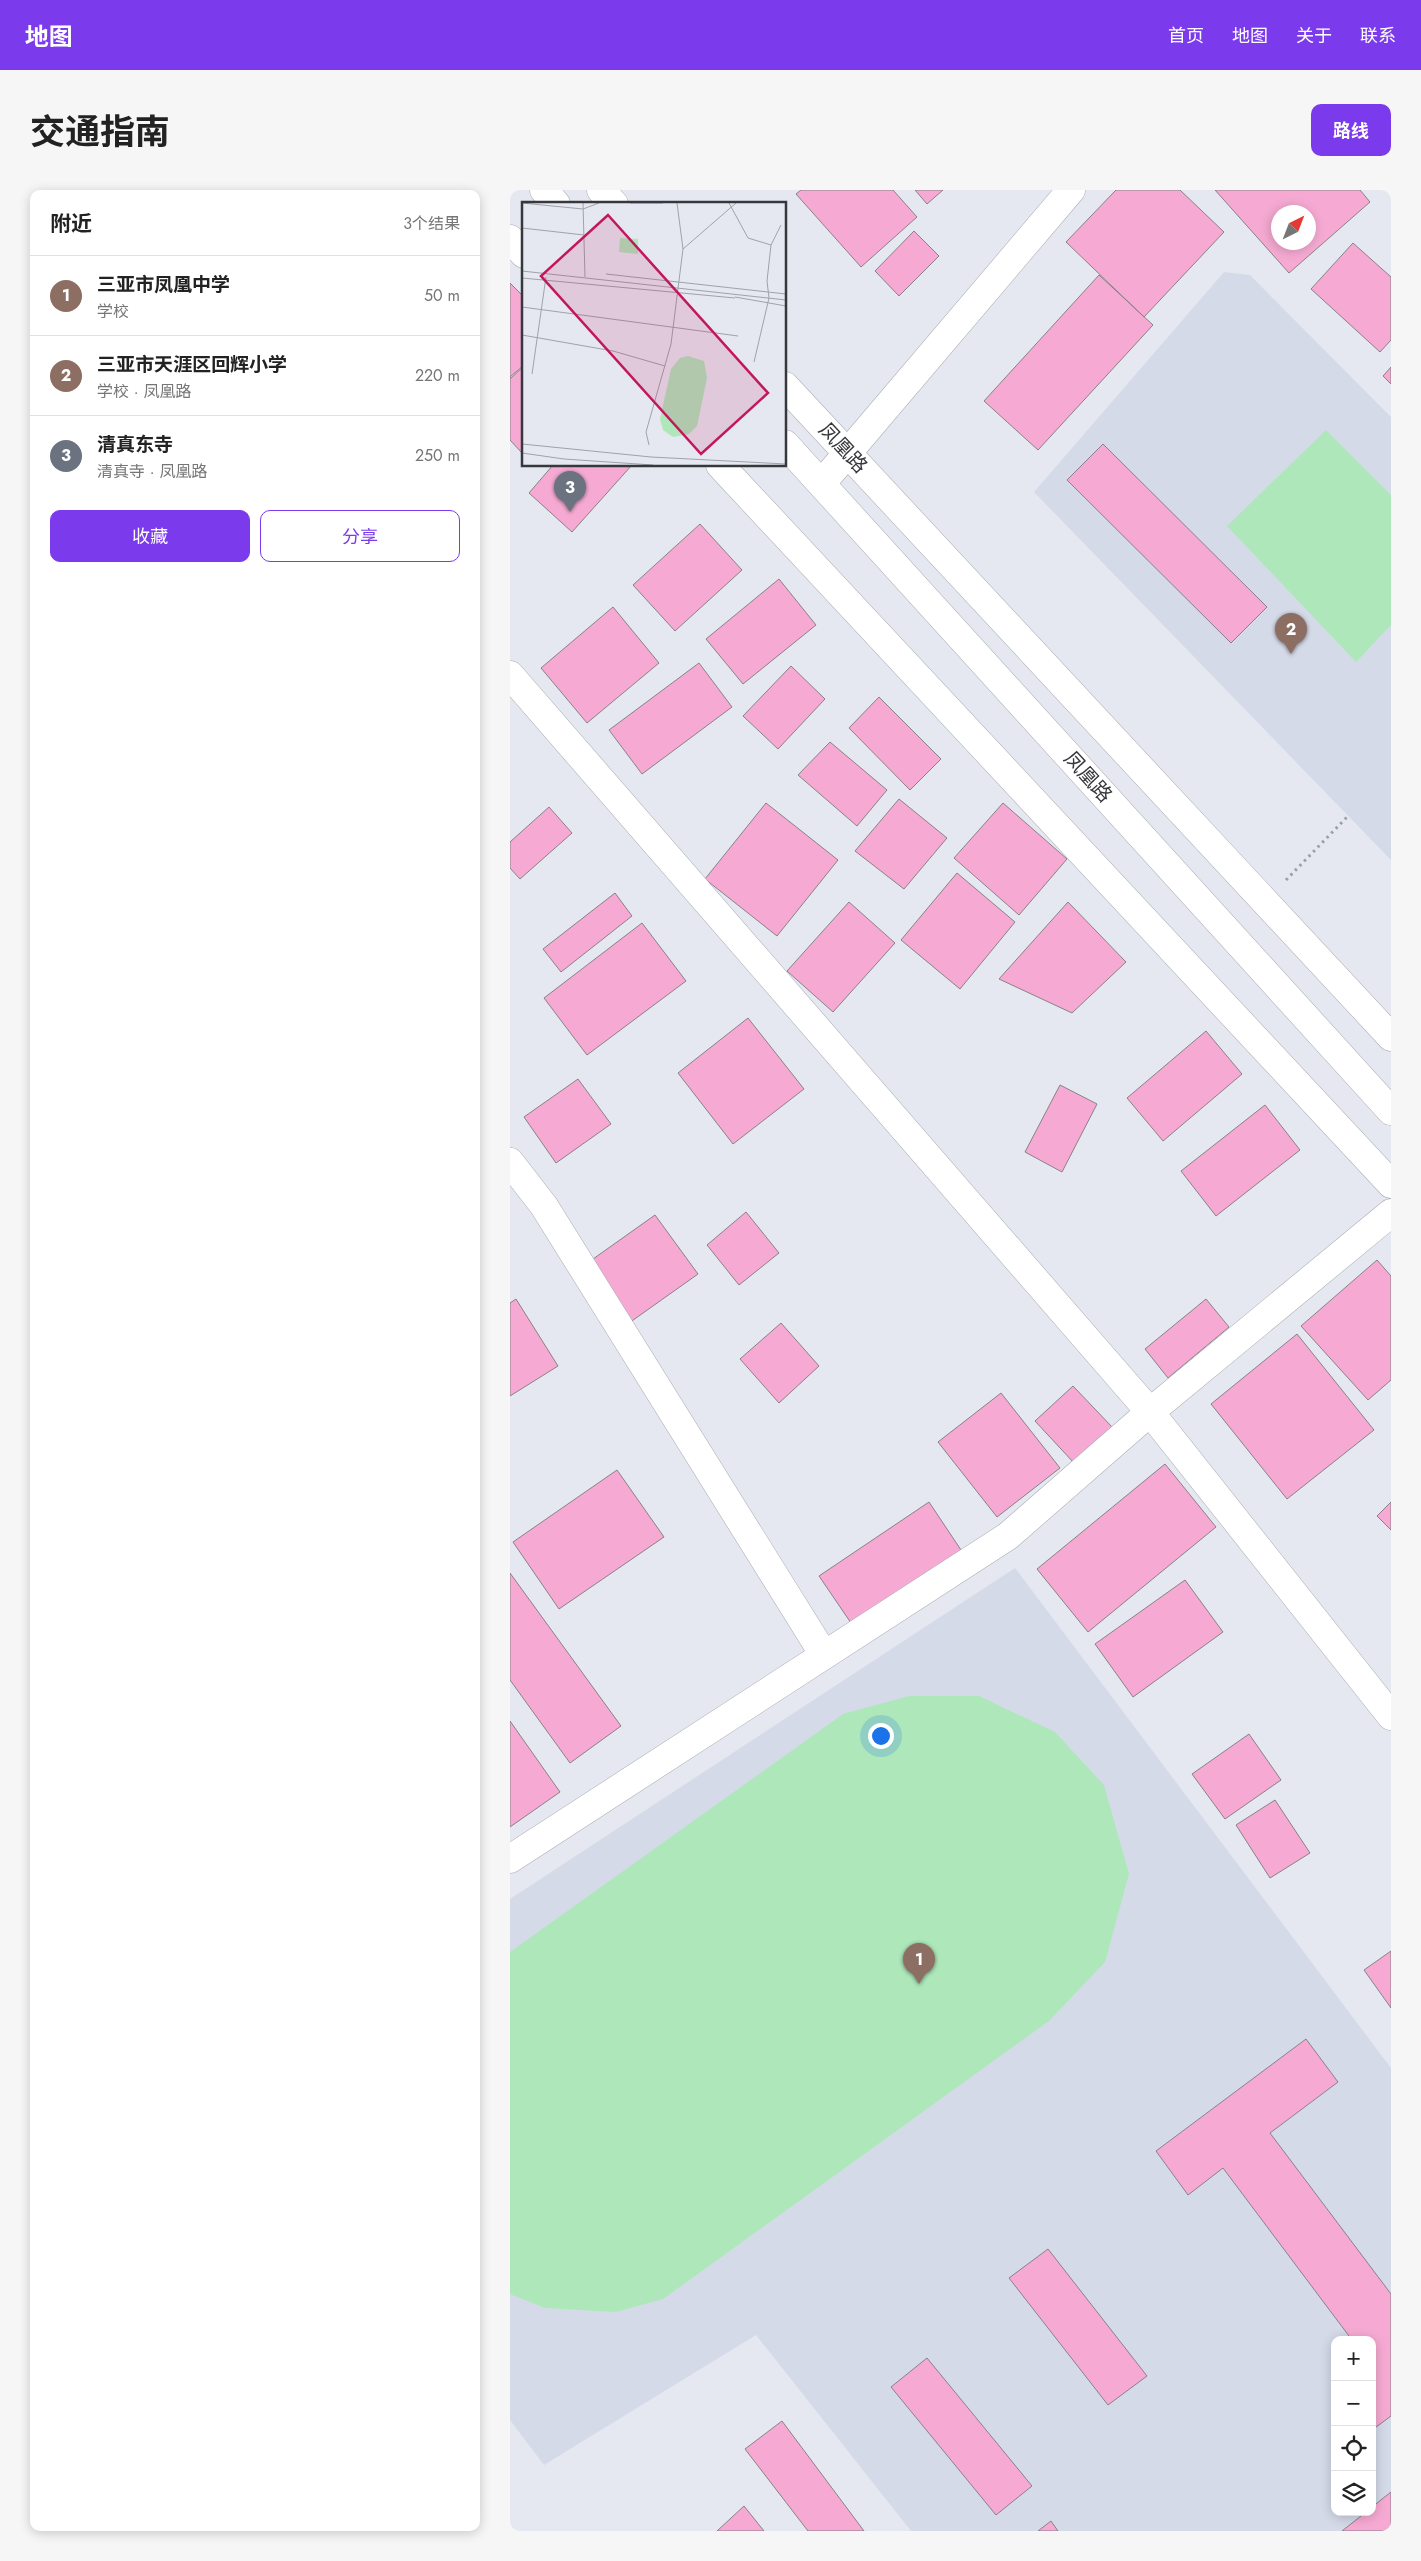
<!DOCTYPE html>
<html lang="zh">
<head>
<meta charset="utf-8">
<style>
	body { margin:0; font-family:Jost,"Noto Sans SC",sans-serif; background:#f6f6f6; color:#222 }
	.controls { position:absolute; right:15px; bottom:15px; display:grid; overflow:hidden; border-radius:10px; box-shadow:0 2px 12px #0003 }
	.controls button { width:45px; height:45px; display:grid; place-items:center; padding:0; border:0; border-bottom:1px solid #e0e0e0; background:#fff; color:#222; font:25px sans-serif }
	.compass { position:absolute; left:761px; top:15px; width:45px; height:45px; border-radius:50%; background:#fff; box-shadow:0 2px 12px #0003; rotate:42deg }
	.you { position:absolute; left:370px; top:1545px; width:18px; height:18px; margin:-12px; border:4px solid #fff; border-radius:50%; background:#1a73e8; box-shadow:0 0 0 8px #1a73e833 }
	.badge { display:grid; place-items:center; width:32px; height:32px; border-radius:50%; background:#7c3aed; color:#fff; font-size:16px; font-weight:700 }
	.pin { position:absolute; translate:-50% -41px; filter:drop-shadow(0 1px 2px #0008) }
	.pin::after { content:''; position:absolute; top:26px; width:18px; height:15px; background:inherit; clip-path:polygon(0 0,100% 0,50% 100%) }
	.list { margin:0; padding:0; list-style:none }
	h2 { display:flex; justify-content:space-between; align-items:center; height:65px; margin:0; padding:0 20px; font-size:21px }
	h2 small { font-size:16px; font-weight:400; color:#767676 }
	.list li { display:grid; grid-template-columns:32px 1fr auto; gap:15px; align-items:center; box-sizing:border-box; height:80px; padding:0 20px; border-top:1px solid #e0e0e0 }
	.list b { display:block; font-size:19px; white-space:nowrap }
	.list p { margin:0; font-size:16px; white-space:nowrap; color:#767676 }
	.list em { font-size:16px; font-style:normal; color:#767676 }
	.actions { display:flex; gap:10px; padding:15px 20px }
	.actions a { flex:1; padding:11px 0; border:1px solid #7c3aed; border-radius:10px; text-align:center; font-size:18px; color:#7c3aed }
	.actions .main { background:#7c3aed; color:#fff }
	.icon { flex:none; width:28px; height:28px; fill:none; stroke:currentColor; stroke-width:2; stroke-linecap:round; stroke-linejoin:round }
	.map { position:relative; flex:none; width:881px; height:2341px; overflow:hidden; border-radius:10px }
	header { display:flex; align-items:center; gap:30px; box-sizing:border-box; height:70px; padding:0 25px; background:#7c3aed; color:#fff }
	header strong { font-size:24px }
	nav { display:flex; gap:28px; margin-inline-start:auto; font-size:18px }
	.intro { display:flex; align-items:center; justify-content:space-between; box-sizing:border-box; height:120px; padding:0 30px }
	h1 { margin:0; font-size:35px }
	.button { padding:12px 22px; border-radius:10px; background:#7c3aed; color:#fff; font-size:18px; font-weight:700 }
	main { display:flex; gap:30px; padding:0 30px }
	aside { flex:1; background:#fff; border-radius:10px; box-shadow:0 2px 12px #0003 }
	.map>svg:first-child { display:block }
</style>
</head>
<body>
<header>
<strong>地图</strong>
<nav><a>首页</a><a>地图</a><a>关于</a><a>联系</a></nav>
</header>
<div class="intro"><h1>交通指南</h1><a class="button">路线</a></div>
<main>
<aside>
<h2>附近<small>3个结果</small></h2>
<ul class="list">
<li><span class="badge" style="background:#8d6e63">1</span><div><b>三亚市凤凰中学</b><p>学校</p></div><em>50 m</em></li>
<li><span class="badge" style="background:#8d6e63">2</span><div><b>三亚市天涯区回辉小学</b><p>学校 · 凤凰路</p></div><em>220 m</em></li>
<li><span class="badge" style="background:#6b7280">3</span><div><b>清真东寺</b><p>清真寺 · 凤凰路</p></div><em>250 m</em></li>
</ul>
<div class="actions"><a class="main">收藏</a><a>分享</a></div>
</aside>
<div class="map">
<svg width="881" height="2341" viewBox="0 0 881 2341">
	<rect width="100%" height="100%" fill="#e5e8f0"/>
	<path fill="#d5dae9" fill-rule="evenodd" d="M 714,82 L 740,85 L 881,227 L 881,670 L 524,302 Z
		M 505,1378 L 881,1878 L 881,2341 L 401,2341 L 246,2145 L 34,2275 L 0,2230 L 0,1709 ZM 825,2150 L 862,2150 L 862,2322 L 825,2322 Z"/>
	<path fill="#aee7ba" d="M 816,240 L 881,305 L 881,435 L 846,472 L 717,336 Z
		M 399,1506 L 469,1506 L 545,1542 L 594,1595 L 619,1684 L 595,1772 L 539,1831 L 153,2109 L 106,2122 L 35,2118 L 0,2104 L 0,1762 L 333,1524 Z"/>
	<path fill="#f6aad3" stroke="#898185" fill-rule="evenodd" d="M 291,0 L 383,0 L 407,27 L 351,77 L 286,4 Z
		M 405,0 L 433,0 L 417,14 Z
		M 606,0 L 670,0 L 714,42 L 634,127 L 556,52 Z
		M 705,0 L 850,0 L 860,12 L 779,83 ZM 768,22 L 798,22 L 798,52 L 768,52 Z
		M 404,41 L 429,66 L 389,106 L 365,81 Z
		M 843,53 L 881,87 L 881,150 L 870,162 L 801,99 Z
		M 589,85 L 643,135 L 528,260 L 474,211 Z
		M 0,93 L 14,107 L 14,176 L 0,189 Z
		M 14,175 L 14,261 L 12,263 L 0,250 L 0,187 Z
		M 881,177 L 881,194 L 873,186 Z
		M 593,254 L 757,417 L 721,453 L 557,290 Z
		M 43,275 L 122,275 L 62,342 L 19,303 Z
		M 190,334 L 232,380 L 165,441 L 123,395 Z
		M 269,389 L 306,435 L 233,494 L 196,449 Z
		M 103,417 L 149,473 L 77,533 L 31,478 Z
		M 189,473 L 222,517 L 132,584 L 99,540 Z
		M 281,476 L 315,509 L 268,559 L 233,526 Z
		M 369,507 L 431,569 L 400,600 L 339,538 Z
		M 320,552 L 377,600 L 347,636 L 288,585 Z
		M 389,609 L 437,648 L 394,699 L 345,661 Z
		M 256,613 L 328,670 L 267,746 L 195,689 Z
		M 493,613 L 557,669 L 509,725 L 444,668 Z
		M 39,617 L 62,643 L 10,689 L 0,678 L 0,652 Z
		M 447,683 L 505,732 L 450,799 L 391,750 Z
		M 105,703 L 122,726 L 51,782 L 33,759 Z
		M 339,712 L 385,753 L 323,822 L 277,781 Z
		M 558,712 L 616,772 L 562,823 L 489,789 Z
		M 132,733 L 176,791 L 77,865 L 34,808 Z
		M 238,828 L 294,899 L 223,954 L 168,883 Z
		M 696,841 L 732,884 L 653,951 L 617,908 Z
		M 68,889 L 101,934 L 46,973 L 14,927 Z
		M 550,895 L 587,914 L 552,982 L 515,962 Z
		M 755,915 L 790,960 L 706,1026 L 671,981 Z
		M 236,1022 L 269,1063 L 229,1095 L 197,1055 Z
		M 145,1025 L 188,1084 L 119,1133 L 76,1074 Z
		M 867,1070 L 881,1086 L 881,1190 L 858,1210 L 791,1136 Z
		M 6,1109 L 48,1176 L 0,1206 L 0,1113 Z
		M 696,1109 L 719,1137 L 658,1188 L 635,1159 Z
		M 271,1133 L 309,1176 L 269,1213 L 230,1169 Z
		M 787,1144 L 864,1240 L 777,1309 L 701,1214 Z
		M 563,1196 L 603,1238 L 564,1273 L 525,1231 Z
		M 491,1203 L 550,1278 L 487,1327 L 428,1252 Z
		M 655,1274 L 706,1337 L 578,1442 L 527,1379 Z
		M 107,1280 L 154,1347 L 49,1419 L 3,1352 Z
		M 419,1312 L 451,1360 L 341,1433 L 309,1386 Z
		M 881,1312 L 881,1340 L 867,1326 Z
		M 0,1383 L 111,1536 L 60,1573 L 0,1490 Z
		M 675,1390 L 713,1442 L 623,1507 L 585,1454 Z
		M 0,1531 L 50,1602 L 0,1637 Z
		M 739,1544 L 771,1590 L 715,1629 L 682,1584 Z
		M 765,1610 L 800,1663 L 760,1688 L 726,1635 Z
		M 881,1761 L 881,1818 L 854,1780 Z
		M 796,1849 L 828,1892 L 760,1943 L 881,2104 L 881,2226 L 862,2240 L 862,2150 L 842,2150 L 713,1978 L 678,2005 L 646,1961 Z
		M 538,2059 L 637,2186 L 598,2215 L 499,2088 Z
		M 417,2168 L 522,2296 L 486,2325 L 381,2197 Z
		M 272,2231 L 354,2341 L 298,2341 L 235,2259 Z
		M 881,2302 L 881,2341 L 832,2341 L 856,2322 L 862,2322 L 862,2317 Z
		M 234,2316 L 254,2341 L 207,2341 Z
		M 541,2331 L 548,2341 L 528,2341 Z"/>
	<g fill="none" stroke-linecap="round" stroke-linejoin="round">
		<g stroke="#aaacb4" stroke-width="29">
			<path id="street" d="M 0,49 L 14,64
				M 210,275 L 881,994
				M 312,293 L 561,0
				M 0,485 L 640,1222 L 881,1526
				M 0,972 L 34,1016 L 314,1465
				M 0,1669 L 498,1346 L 640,1222 L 881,1023"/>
		</g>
		<g stroke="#aaacb4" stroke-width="29">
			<path id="highway" d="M 34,0 L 46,14
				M 91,0 L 104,14
				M 275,196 L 881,847
				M 275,254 L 881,921"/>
		</g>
		<path stroke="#9d9fa6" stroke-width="3" stroke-dasharray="2.5 4" stroke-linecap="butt" d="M 776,690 L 838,626"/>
		<use href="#street" stroke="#fff" stroke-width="28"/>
		<use href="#highway" stroke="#fff" stroke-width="28"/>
	</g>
	<g text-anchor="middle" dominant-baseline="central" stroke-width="4" stroke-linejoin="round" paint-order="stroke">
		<g font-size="20" fill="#37383c" stroke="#fff">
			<text transform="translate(333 258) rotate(47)">凤凰路</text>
			<text transform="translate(578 587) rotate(48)">凤凰路</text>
		</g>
	</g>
	<g transform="translate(12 12)">
		<rect width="264" height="264" fill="#e5e8f0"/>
		<path d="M 98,36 L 116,37 L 116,52 L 97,50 ZM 166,154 L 182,159 L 185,176 L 175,224 L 167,232 L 151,235 L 141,228 L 138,217 L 149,167 L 158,156 Z" fill="#aee7ba"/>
		<path fill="none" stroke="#9fa2a8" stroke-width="1" d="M 0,1 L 61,7 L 77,1M 61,1 L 63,75M 108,1 L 141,1M 155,1 L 161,47M 207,1 L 226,36 L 249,43M 0,26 L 62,33M 0,69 L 264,98M 84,72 L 264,92M 0,76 L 213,96M 213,95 L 264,104M 0,105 L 216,134M 0,133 L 91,149 L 143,164M 232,160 L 247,96 L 245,79 L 249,43 L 259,23M 10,172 L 24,75M 0,242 L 129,255 L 264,262M 127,243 L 124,230 L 149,142 L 161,47 L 214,1M 0,251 L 42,257 L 131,263"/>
		<path fill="#c2185b" fill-opacity="0.15" stroke="#c2185b" stroke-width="2.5" d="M 86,13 L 246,191 L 179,252 L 19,74 Z"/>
		<rect width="264" height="264" fill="none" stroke="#37383c" stroke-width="2.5"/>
	</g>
</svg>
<div class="controls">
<button>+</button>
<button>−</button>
<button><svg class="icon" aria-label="locate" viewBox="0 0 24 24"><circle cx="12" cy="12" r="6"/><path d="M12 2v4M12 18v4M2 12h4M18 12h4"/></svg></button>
<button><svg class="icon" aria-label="layers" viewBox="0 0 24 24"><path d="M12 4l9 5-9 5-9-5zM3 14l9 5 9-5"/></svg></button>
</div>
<svg class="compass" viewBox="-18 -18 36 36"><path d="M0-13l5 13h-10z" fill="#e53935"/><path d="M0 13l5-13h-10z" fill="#767676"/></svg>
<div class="you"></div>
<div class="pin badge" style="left:409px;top:1794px;background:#8d6e63">1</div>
<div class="pin badge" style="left:781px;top:464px;background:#8d6e63">2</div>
<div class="pin badge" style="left:60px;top:322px;background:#6b7280">3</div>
</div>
</main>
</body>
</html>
